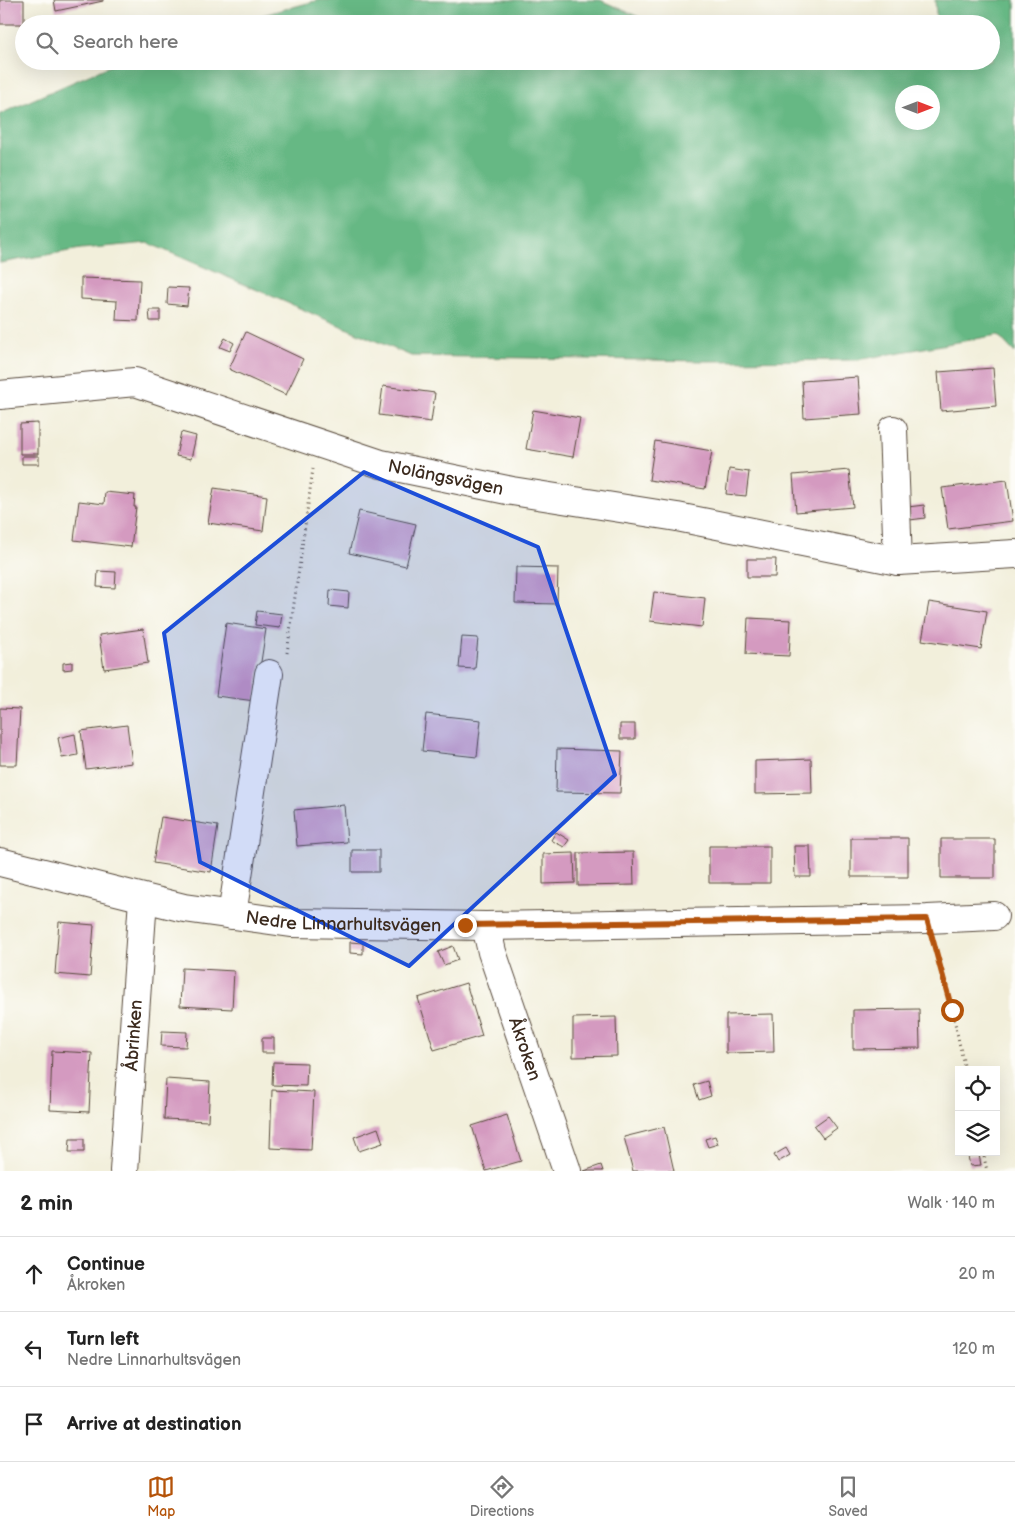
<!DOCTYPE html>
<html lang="en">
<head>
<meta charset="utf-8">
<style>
	body { margin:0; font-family:"Balsamiq Sans",sans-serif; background:#f6f6f6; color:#222 }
	.controls { position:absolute; right:15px; bottom:15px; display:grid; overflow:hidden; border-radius:0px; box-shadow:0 5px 20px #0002 }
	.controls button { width:45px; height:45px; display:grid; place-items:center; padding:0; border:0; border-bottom:1px solid #e0e0e0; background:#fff; color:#222; font:25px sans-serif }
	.compass { position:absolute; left:895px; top:85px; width:45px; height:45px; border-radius:50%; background:#fff; box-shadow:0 5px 20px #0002; rotate:90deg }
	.stop { position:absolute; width:15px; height:15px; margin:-11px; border:4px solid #b45309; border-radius:50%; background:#fff }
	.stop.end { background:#b45309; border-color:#fff; box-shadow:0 1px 5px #0008 }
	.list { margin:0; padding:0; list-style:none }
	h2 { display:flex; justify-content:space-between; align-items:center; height:65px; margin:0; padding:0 20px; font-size:21px }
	h2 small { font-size:16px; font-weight:400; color:#767676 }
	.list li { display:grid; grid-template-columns:32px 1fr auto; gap:15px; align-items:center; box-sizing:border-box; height:75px; padding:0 20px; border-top:1px solid #e0e0e0 }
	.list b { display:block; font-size:19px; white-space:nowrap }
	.list p { margin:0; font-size:16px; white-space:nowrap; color:#767676 }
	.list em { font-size:16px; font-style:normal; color:#767676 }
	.icon { flex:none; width:28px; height:28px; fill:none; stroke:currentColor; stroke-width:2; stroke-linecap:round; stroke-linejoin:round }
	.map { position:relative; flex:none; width:1015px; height:1171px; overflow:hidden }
	.search { position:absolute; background:#fff; box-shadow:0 5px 20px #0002; left:15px; right:15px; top:15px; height:55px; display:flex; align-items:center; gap:12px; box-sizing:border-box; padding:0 18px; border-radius:28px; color:#767676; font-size:19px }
	.sheet { height:290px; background:#fff }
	nav { display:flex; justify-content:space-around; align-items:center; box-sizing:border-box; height:70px; border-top:1px solid #e0e0e0; background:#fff; font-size:14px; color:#767676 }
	nav a { display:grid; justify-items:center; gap:2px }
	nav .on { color:#b45309 }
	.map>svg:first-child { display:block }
</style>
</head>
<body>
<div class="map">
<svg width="1015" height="1171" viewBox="0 0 1015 1171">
	<rect width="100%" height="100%" fill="#fdfcf7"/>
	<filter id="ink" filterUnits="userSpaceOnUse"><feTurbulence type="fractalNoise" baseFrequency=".02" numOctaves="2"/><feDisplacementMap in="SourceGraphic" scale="10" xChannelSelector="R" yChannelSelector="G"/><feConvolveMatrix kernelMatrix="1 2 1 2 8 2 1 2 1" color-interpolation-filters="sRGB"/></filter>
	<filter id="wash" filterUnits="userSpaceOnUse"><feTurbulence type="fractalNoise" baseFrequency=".0096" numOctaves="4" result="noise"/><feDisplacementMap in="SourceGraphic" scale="20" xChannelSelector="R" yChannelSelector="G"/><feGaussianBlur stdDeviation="1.12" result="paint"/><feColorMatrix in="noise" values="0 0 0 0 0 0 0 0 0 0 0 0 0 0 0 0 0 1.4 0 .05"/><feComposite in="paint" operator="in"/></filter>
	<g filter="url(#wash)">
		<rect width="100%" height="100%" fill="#f2efdb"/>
		<path fill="#66b884" stroke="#507151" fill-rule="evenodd" d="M 319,0 L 600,0 L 655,24 L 229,24 Z
			M 935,0 L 1015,0 L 1015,353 L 998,335 L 856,360 L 705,361 L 411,356 L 148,243 L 81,249 L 0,263 L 0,114 L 121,61 L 991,61 L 991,24 L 937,24 ZM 902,92 L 932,92 L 932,122 L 902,122 Z"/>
		<g id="blocks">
			<path fill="#d49ac0" d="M 0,0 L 24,0 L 24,24 L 0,24 Z
				M 54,0 L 103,0 L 103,1 L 56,11 Z
				M 138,18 L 139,24 L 121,24 L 121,22 Z
				M 81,278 L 140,280 L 138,321 L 116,320 L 117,301 L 81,299 Z
				M 168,287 L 189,288 L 187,306 L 167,304 Z
				M 149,310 L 160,310 L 160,321 L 150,321 Z
				M 246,332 L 303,359 L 286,395 L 229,369 Z
				M 225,338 L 234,343 L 230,351 L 220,347 Z
				M 993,368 L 996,406 L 941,411 L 938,372 Z
				M 858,377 L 861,414 L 804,418 L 802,381 Z
				M 383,386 L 435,393 L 431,422 L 379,415 Z
				M 533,410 L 580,418 L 573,457 L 526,449 Z
				M 38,423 L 38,454 L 20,454 L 20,424 Z
				M 181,432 L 196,436 L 191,459 L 176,456 Z
				M 655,441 L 712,451 L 705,489 L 649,480 Z
				M 22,456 L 39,456 L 39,464 L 22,464 Z
				M 729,469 L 749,472 L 746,496 L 726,494 Z
				M 849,470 L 853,507 L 796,512 L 793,475 Z
				M 1007,480 L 1013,521 L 948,529 L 942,488 Z
				M 214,488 L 267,496 L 263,531 L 208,523 Z
				M 105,492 L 135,495 L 134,507 L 136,507 L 131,547 L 74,540 L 79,501 L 104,504 Z
				M 924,505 L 925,518 L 910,520 L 908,507 Z
				M 359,511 L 416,524 L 406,566 L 349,553 Z
				M 747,559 L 776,559 L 775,577 L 747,577 Z
				M 516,567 L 558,568 L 557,604 L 515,603 Z
				M 98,571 L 116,572 L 115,588 L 97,587 Z
				M 330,590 L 349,592 L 348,608 L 329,606 Z
				M 654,592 L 705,598 L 702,627 L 650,621 Z
				M 929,602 L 987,611 L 981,649 L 922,640 Z
				M 257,611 L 282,614 L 280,628 L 255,625 Z
				M 748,618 L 791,620 L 789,656 L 746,654 Z
				M 226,623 L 266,629 L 255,701 L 216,696 Z
				M 143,629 L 148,663 L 104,669 L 99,635 Z
				M 462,637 L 478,638 L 475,669 L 459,668 Z
				M 72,662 L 72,669 L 63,670 L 63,663 Z
				M 0,708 L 20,709 L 17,765 L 0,765 Z
				M 426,714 L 481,720 L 477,757 L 422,751 Z
				M 620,724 L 635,724 L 635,739 L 620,739 Z
				M 127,725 L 132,763 L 86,769 L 81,731 Z
				M 75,734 L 78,755 L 62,758 L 58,738 Z
				M 557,749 L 622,751 L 620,793 L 556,792 Z
				M 811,759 L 812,793 L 755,794 L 755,761 Z
				M 344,805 L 347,842 L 297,846 L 294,810 Z
				M 161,817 L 218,826 L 211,872 L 153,863 Z
				M 556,832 L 569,840 L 564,847 L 551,840 Z
				M 851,838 L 908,838 L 908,877 L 851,877 Z
				M 941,839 L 995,839 L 995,878 L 941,878 Z
				M 709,846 L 770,846 L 770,883 L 709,883 Z
				M 794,846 L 810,846 L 811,877 L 795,877 Z
				M 352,850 L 379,850 L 379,872 L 352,872 Z
				M 633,852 L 634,885 L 578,886 L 578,853 Z
				M 574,853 L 575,883 L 543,884 L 543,854 Z
				M 59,922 L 94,925 L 90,977 L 55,974 Z
				M 350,942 L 363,943 L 363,954 L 350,953 Z
				M 453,946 L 458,960 L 444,965 L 438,952 Z
				M 182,968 L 234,971 L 232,1009 L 180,1006 Z
				M 466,983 L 482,1036 L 434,1050 L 418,998 Z
				M 919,1009 L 920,1048 L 853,1049 L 853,1010 Z
				M 773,1014 L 774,1052 L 726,1053 L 726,1015 Z
				M 616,1017 L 617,1056 L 573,1057 L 573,1018 Z
				M 162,1031 L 187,1032 L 186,1047 L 161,1046 Z
				M 262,1038 L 274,1038 L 274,1053 L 262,1053 Z
				M 52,1051 L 92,1053 L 89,1112 L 50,1110 Z
				M 273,1062 L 307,1063 L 306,1086 L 272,1085 Z
				M 166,1079 L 210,1082 L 208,1121 L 164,1119 Z
				M 707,1081 L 711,1096 L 699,1100 L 694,1085 Z
				M 272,1090 L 314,1092 L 311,1150 L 270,1148 Z
				M 507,1115 L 521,1161 L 486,1171 L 472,1126 Z
				M 828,1116 L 837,1128 L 823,1138 L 814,1126 Z
				M 664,1127 L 674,1171 L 633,1171 L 624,1137 Z
				M 378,1128 L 383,1143 L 359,1151 L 354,1137 Z
				M 715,1136 L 718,1144 L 708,1147 L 705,1139 Z
				M 70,1139 L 84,1139 L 84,1152 L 69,1152 Z
				M 786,1148 L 790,1155 L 778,1162 L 774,1155 Z
				M 979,1155 L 981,1165 L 970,1166 L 968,1156 Z
				M 601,1165 L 603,1171 L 584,1171 Z"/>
		</g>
	</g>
	<g filter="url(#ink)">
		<use href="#blocks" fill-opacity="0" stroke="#56483a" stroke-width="1"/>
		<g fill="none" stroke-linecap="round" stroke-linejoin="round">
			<g stroke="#56483a" stroke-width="30">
				<g id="minor">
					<path id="s1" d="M 0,395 L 135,382 L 381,464 L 512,491 L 677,517 L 898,561 L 1015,554"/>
					<path d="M 893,430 L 898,561"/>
					<path id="s2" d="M 0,862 L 184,908 L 291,923 L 486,926 L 927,919 L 994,916"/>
					<path d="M 232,915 L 269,674"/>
					<path id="s3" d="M 486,926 L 492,952 L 567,1171"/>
					<path id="s4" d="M 124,1171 L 143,899"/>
				</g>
			</g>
			<path stroke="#56483a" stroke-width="3" stroke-dasharray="1 4" stroke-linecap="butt" d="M 287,653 L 313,469
				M 935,947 L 952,1009 L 965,1070
				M 983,1152 L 987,1171"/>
			<use href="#minor" stroke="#fff" stroke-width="28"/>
		</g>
	</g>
	<g fill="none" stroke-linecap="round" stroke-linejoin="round" filter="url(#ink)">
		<path stroke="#b45309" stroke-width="6" d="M 465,925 L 927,919 L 952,1010"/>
	</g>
	<path fill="#1d4ed8" fill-opacity="0.2" stroke="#1d4ed8" stroke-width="4" stroke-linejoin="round" d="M 364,472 L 538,547 L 615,775 L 409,966 L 200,862 L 164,633 Z"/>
	<g text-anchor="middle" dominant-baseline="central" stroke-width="4" stroke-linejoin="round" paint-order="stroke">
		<g font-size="18" fill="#3b2a1e" stroke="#fdfcf7">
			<text stroke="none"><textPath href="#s1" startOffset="461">Nolängsvägen</textPath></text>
			<text stroke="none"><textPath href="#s2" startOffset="350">Nedre Linnarhultsvägen</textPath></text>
			<text stroke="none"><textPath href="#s4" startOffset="136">Åbrinken</textPath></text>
			<text stroke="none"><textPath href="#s3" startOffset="129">Åkroken</textPath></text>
		</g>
	</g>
</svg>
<div class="controls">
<button><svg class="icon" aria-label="locate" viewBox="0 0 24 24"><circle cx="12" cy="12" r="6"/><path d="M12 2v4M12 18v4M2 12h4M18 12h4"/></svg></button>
<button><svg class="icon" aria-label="layers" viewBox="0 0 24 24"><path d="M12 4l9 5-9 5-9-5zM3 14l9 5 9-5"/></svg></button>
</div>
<svg class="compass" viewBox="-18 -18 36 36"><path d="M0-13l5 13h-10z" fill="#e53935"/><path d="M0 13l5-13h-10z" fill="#767676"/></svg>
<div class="stop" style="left:952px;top:1010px"></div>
<div class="stop end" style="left:465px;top:925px"></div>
<div class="search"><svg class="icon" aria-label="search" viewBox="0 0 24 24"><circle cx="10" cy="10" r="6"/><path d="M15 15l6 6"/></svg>Search here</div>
</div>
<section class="sheet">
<h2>2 min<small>Walk · 140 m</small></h2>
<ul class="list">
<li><svg class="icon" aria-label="ahead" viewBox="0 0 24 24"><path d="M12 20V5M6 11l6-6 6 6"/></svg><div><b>Continue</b><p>Åkroken</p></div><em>20 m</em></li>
<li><svg class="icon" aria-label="left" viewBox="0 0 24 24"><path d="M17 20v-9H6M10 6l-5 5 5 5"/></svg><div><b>Turn left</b><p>Nedre Linnarhultsvägen</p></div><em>120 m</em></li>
<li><svg class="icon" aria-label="arrive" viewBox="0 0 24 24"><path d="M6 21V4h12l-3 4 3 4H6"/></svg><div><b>Arrive at destination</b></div></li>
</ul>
</section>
<nav>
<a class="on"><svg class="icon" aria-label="map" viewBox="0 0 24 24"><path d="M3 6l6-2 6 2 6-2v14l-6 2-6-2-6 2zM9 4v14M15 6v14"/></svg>Map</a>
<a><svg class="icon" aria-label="directions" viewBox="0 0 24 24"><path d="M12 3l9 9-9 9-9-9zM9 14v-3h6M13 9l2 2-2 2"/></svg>Directions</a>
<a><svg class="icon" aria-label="saved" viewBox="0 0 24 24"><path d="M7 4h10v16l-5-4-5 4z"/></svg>Saved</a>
</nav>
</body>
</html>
